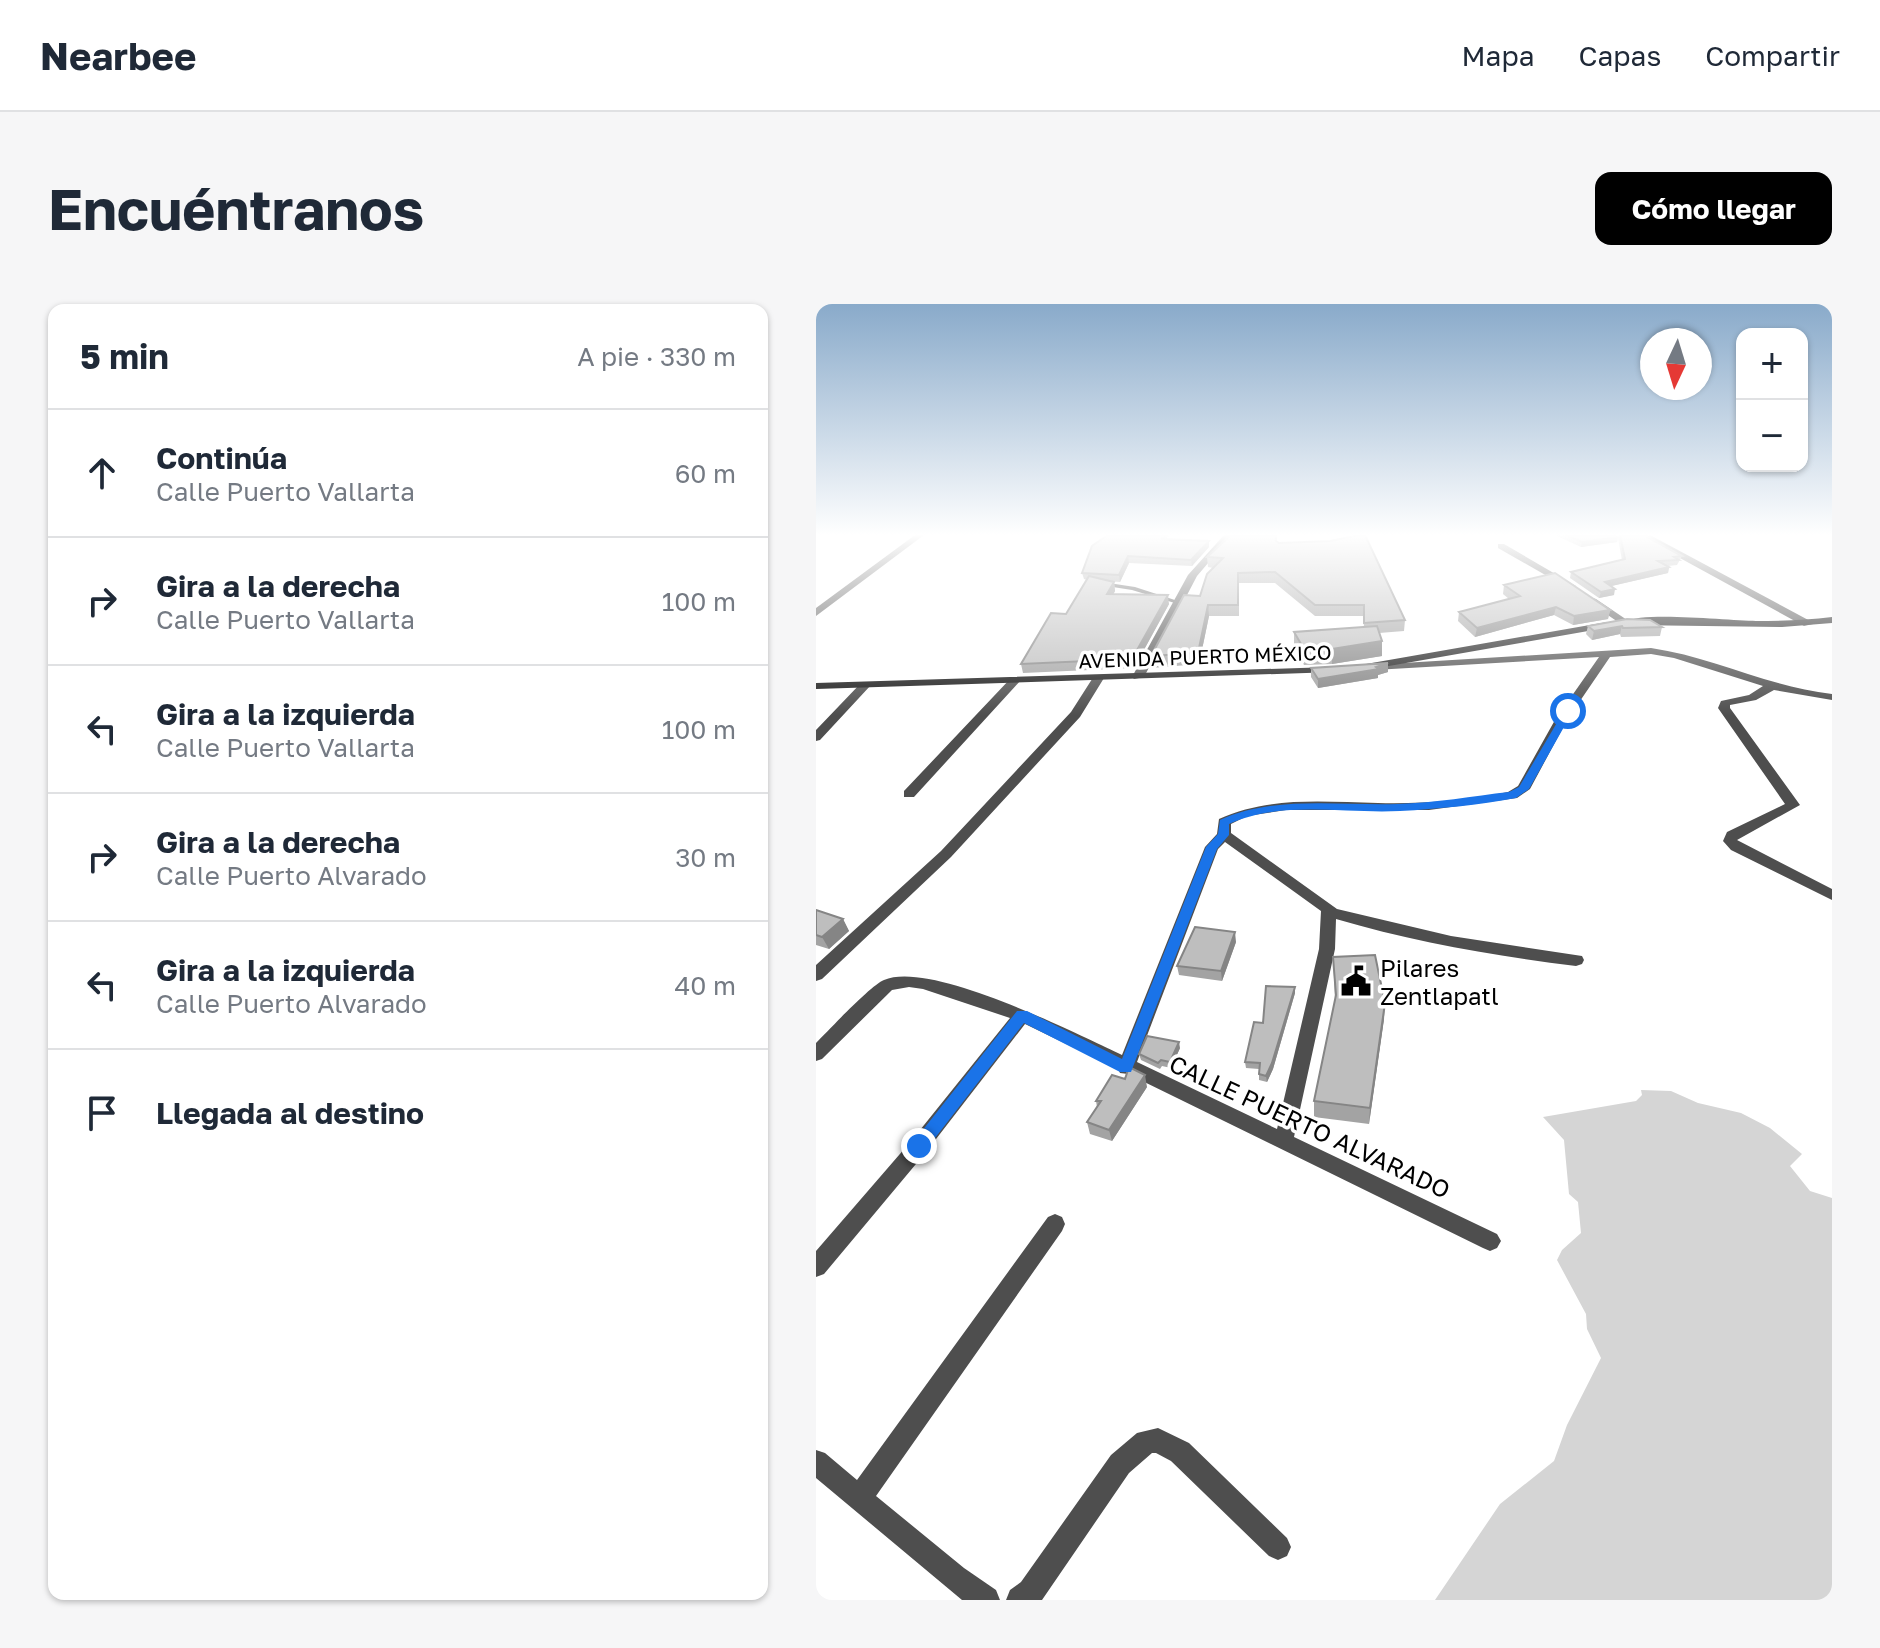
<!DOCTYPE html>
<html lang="es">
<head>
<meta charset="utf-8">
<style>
	body { margin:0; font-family:"Golos Text",sans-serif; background:#f6f6f7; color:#1f2937 }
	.controls { position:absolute; right:24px; top:24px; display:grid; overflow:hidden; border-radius:16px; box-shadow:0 2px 6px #0004 }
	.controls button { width:72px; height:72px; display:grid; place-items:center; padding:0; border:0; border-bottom:2px solid #e0e1e3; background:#fff; color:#1f2937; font:40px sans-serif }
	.compass { position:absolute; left:824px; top:24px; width:72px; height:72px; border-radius:50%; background:#fff; box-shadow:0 2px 6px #0004; rotate:184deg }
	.stop { position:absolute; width:24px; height:24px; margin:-18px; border:6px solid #1a73e8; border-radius:50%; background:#fff }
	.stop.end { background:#1a73e8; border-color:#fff; box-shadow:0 2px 8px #0008 }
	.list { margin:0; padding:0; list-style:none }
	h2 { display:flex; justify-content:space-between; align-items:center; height:104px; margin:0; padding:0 32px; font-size:34px }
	h2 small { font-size:26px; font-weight:400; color:#747a83 }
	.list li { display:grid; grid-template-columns:52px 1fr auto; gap:24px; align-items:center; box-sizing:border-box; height:128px; padding:0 32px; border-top:2px solid #e0e1e3 }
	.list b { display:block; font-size:30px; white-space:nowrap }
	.list p { margin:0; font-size:26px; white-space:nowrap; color:#747a83 }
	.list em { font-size:26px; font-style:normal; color:#747a83 }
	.icon { flex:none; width:44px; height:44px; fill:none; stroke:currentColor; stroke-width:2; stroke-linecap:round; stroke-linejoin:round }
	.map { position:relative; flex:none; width:1016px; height:1296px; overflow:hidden; border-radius:16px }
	header { display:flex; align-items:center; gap:48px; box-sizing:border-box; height:112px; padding:0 40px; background:#fff; border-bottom:2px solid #e0e1e3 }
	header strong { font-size:38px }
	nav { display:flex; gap:44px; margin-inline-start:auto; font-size:28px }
	.intro { display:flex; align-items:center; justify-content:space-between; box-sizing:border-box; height:192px; padding:0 48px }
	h1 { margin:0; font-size:56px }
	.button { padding:20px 36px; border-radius:16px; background:#000; color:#fff; font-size:28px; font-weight:700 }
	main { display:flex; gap:48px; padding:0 48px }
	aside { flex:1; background:#fff; border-radius:16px; box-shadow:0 2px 6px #0004 }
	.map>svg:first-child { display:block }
</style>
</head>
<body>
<header>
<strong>Nearbee</strong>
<nav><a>Mapa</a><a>Capas</a><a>Compartir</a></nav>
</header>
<div class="intro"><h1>Encuéntranos</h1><a class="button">Cómo llegar</a></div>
<main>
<aside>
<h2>5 min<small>A pie · 330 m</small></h2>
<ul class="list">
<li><svg class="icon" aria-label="ahead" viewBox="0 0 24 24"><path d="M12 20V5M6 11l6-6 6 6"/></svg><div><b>Continúa</b><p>Calle Puerto Vallarta</p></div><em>60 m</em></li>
<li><svg class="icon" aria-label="right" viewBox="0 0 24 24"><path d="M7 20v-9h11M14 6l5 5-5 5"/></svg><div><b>Gira a la derecha</b><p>Calle Puerto Vallarta</p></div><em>100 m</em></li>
<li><svg class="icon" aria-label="left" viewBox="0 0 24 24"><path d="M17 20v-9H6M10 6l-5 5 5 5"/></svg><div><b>Gira a la izquierda</b><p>Calle Puerto Vallarta</p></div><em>100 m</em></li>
<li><svg class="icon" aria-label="right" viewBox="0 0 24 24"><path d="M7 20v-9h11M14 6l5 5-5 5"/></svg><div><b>Gira a la derecha</b><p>Calle Puerto Alvarado</p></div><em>30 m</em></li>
<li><svg class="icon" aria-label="left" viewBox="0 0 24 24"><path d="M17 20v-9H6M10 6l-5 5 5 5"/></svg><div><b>Gira a la izquierda</b><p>Calle Puerto Alvarado</p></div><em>40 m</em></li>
<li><svg class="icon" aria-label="arrive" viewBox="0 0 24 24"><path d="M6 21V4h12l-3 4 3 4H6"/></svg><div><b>Llegada al destino</b></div></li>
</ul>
</aside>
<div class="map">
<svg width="1016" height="1296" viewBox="0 0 1016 1296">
	<rect width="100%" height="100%" fill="#fff"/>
	<path fill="#d5d5d5" d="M 825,786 L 855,787 L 882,799 L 925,809 L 954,824 L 986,850 L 974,862 L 994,887 L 1016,894 L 1016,1296 L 619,1296 L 684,1200 L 738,1157 L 751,1121 L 785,1054 L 771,1025 L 770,1010 L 741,956 L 746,946 L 765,929 L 762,898 L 753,890 L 748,836 L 727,813 L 820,797 L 826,791 Z"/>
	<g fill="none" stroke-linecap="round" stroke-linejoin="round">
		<path fill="#4e4e4e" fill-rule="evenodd" d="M 286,278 L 319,283 L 365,298 L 362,300 L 316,286 L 284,281 L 283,280 Z"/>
		<path fill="#4e4e4e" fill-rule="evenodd" d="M 99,231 L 108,231 L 0,312 L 0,304 Z
			M 408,231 L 416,231 L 381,272 L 328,373 L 318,375 L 316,373 L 372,271 Z
			M 834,231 L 996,318 L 997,320 L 988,322 L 831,236 L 830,234 Z
			M 682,240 L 688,240 L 760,282 L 752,284 L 682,244 Z
			M 777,294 L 780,295 L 814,318 L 805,320 L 774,299 L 772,297 Z
			M 835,344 C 897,353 953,383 1016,390 L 1016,396 L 958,386 L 940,396 L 914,401 L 914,404 L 984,501 L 921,536 L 1016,585 L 1016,596 L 915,546 L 907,537 L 911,528 L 969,500 L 902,404 L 905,397 L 933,391 L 947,382 L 858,354 L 835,350 L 794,353 L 751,416 L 714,485 L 701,494 L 613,506 L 470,506 L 431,512 L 415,520 L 415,529 L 521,605 L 635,632 L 766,652 L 768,656 L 766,660 L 760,662 C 679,652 598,638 520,615 L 519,645 L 478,833 L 681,930 L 685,937 L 681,944 L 674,947 L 667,944 L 312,770 L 304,769 L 302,765 L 209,720 L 110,848 L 8,970 L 0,973 L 0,947 L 96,836 L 194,714 L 107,685 L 93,683 L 76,686 L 6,755 L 0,757 L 0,739 C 13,726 55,681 68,676 C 115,656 259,729 306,751 L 389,543 L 401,530 L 403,515 C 454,492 507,498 562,499 C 605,500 649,497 692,488 L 702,482 L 739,416 L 783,353 L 558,366 L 554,365 L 554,361 ZM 409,538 L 505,607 L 503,645 L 461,825 L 321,758 L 402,545 Z
			M 278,372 L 288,374 L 264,413 L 135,553 L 6,675 L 0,677 L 0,661 L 125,547 L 255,408 Z
			M 195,374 L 205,376 L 98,493 L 88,493 L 88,487 Z
			M 45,379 L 55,381 L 4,436 L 0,437 L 0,426 Z
			M 239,910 L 246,913 L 249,920 L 246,927 L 60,1192 L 148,1264 L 180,1286 L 184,1296 L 146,1296 L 0,1174 L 0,1146 L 9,1149 L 41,1176 L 232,913 Z
			M 342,1124 L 373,1139 L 471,1234 L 475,1243 L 471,1252 L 462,1256 L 453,1252 L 355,1157 L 340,1149 L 336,1149 L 313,1169 L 226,1296 L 190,1296 L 194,1286 L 205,1278 L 295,1151 L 321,1129 Z"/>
		<path fill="#1b1b1b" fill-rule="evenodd" d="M 1016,313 L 1016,319 L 966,323 L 814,321 L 809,318 C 827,307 914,317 940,317 C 966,317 991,316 1016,313 Z
			M 791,318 L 795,319 L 795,323 L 550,366 L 545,363 L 550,360 Z
			M 515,363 L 521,366 L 519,368 L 0,385 L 0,379 Z"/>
	</g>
	<path fill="#a3a3a3" d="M 739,231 L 798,231 L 802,232 L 802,231 L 831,231 L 831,233 L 866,252 L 861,261 L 852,262 L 853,263 L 852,269 L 795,282 L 798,291 L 783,294 L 754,274 L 755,268 L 806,256 L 802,234 L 801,238 L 765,243 Z
		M 351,232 L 351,236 L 393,237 L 393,243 L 376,262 L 313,259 L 304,278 L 292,277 L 298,278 L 299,287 L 297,290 L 353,300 L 318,364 L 207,369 L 205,360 L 250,310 L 271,276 L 268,275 L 266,269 Z
		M 460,237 L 589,316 L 588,327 L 563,329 L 566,352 L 516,360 L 488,361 L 478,343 L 478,328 L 548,323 L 547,312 L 499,312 L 459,279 L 423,279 L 423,312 L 393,312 L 383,360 L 336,364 L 335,352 L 384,292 L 397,264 L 392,263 L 391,253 Z
		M 688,281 L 794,306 L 792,315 L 757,321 L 738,311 L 659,333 L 642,317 L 643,308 L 693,295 L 687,290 Z
		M 811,315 L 846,323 L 844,332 L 805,333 L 804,330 L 776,336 L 770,330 L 772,322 Z
		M 495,364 L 572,368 L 562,371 L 562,374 L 502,384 L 495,373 Z
		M 0,606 L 27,615 L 33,627 L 13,645 L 0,641 Z
		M 420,638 L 406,677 L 363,671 L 361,662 Z
		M 517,653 L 568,715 L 553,820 L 498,813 L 498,797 L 519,696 Z
		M 479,683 L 479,689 L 457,765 L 451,778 L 443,776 L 443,765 L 430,764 L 429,758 L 447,719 Z
		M 364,744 L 355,764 L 346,762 L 344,765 L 325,756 L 323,750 Z
		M 331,783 L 296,837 L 274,830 L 271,818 L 281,803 L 280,797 Z"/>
	<path fill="#858585" d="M 802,233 L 801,238 L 765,243 L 766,238 Z
		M 393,237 L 393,243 L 376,262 L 375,256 Z
		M 312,252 L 313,259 L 304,278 L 303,271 Z
		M 853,263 L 852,269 L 787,284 L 789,278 Z
		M 298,278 L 299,287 L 293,299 L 291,290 Z
		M 799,285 L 798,291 L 783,294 L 785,288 Z
		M 352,291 L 353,300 L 318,364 L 316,355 Z
		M 392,301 L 393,312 L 383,360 L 382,349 Z
		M 740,303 L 738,311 L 659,333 L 661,324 Z
		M 794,306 L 792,315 L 757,321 L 758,312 Z
		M 806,322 L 804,330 L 776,336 L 778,327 Z
		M 566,337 L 566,352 L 516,360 L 516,345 Z
		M 572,359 L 572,368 L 562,371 L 562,374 L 502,384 L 502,375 Z
		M 27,615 L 33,627 L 13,645 L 6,633 Z
		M 419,628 L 420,638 L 406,677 L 405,667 Z
		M 479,683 L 479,689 L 457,765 L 451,778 L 450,772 Z
		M 569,699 L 568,715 L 553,820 L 554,804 Z
		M 363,738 L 364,744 L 355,764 L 354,758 Z
		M 329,771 L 331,783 L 296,837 L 293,826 Z"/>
	<path fill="#bebebe" stroke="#858585" stroke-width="2" d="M 292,231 L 340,231 L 351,232 L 345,235 L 393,237 L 375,256 L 312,252 L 303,271 L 266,269 L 276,242 Z
		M 415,231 L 460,231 L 460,237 L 463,239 L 514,237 L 543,231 L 549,231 L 589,316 L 548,319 L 548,301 L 499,301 L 459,268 L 422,269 L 422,301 L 392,301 L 382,349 L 335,352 L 368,291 L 384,292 L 391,270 L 407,254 L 391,253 Z
		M 750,231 L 798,231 L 802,233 L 766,238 Z
		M 804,231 L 831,231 L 831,233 L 866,252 L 858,253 L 863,256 L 842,257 L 853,263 L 789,278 L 799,285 L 785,288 L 755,268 L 809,255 Z
		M 739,269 L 794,306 L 758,312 L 740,303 L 661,324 L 643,308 L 704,292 L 688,281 Z
		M 273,272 L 298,278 L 291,290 L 352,291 L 316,355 L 205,360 L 235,309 L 250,310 Z
		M 811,315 L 834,316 L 846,323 L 807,324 L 806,322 L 778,327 L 772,322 Z
		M 561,322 L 566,337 L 516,345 L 488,345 L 478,328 Z
		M 572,359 L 560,363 L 563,365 L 502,375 L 495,364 Z
		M 0,606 L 27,615 L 6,633 L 0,631 Z
		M 379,623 L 419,628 L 405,667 L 361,662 Z
		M 559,651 L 569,699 L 554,804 L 498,797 L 520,691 L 517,653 Z
		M 450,682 L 479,683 L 456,759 L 450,772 L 443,770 L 444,759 L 429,758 L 438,718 L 447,719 Z
		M 331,732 L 363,738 L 354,758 L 345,756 L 342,759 L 323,750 Z
		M 313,763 L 329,771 L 293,826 L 271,818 L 285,797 L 280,797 L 296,771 L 309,775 Z"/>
	<linearGradient id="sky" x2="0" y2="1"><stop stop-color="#89aaca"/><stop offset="0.56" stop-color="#fff"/><stop offset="1" stop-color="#fff" stop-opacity="0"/></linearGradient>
	<rect width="1016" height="412" fill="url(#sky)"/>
	<path fill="#1a73e8" d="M 749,405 L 757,407 L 713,485 L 700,494 C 663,501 622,505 584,507 C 528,510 465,496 413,520 L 413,531 L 401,545 L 315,768 L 304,768 L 208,719 L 109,847 L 98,847 L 98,837 L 201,707 L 211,707 L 306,755 L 390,543 L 402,530 L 404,516 C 459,491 522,502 582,500 C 619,499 657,492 693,488 L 703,483 Z"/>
	<defs>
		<g id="civic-bare" transform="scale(2.4)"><path d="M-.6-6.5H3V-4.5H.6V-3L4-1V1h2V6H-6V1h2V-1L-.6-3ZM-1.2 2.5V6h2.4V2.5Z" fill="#000" stroke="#fff" stroke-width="2.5" paint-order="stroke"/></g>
	</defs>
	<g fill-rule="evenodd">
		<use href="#civic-bare" x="540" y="677"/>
	</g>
	<g text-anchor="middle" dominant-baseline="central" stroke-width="7" stroke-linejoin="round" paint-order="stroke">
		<g font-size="20" fill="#000" stroke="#fff">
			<text transform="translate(389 352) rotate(-2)">AVENIDA PUERTO MÉXICO</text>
		</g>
		<g font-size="24" fill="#000" stroke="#fff" text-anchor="start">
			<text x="564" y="663">Pilares<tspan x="564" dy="28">Zentlapatl</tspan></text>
		</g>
		<g font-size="24" fill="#000" stroke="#fff">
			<text transform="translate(494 822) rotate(25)">CALLE PUERTO ALVARADO</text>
		</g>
	</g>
</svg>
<div class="controls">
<button>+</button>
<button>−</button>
</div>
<svg class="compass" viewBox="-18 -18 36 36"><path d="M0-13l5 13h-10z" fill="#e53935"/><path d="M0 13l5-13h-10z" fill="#747a83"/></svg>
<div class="stop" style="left:752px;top:407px"></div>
<div class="stop end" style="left:103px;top:842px"></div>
</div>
</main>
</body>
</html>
